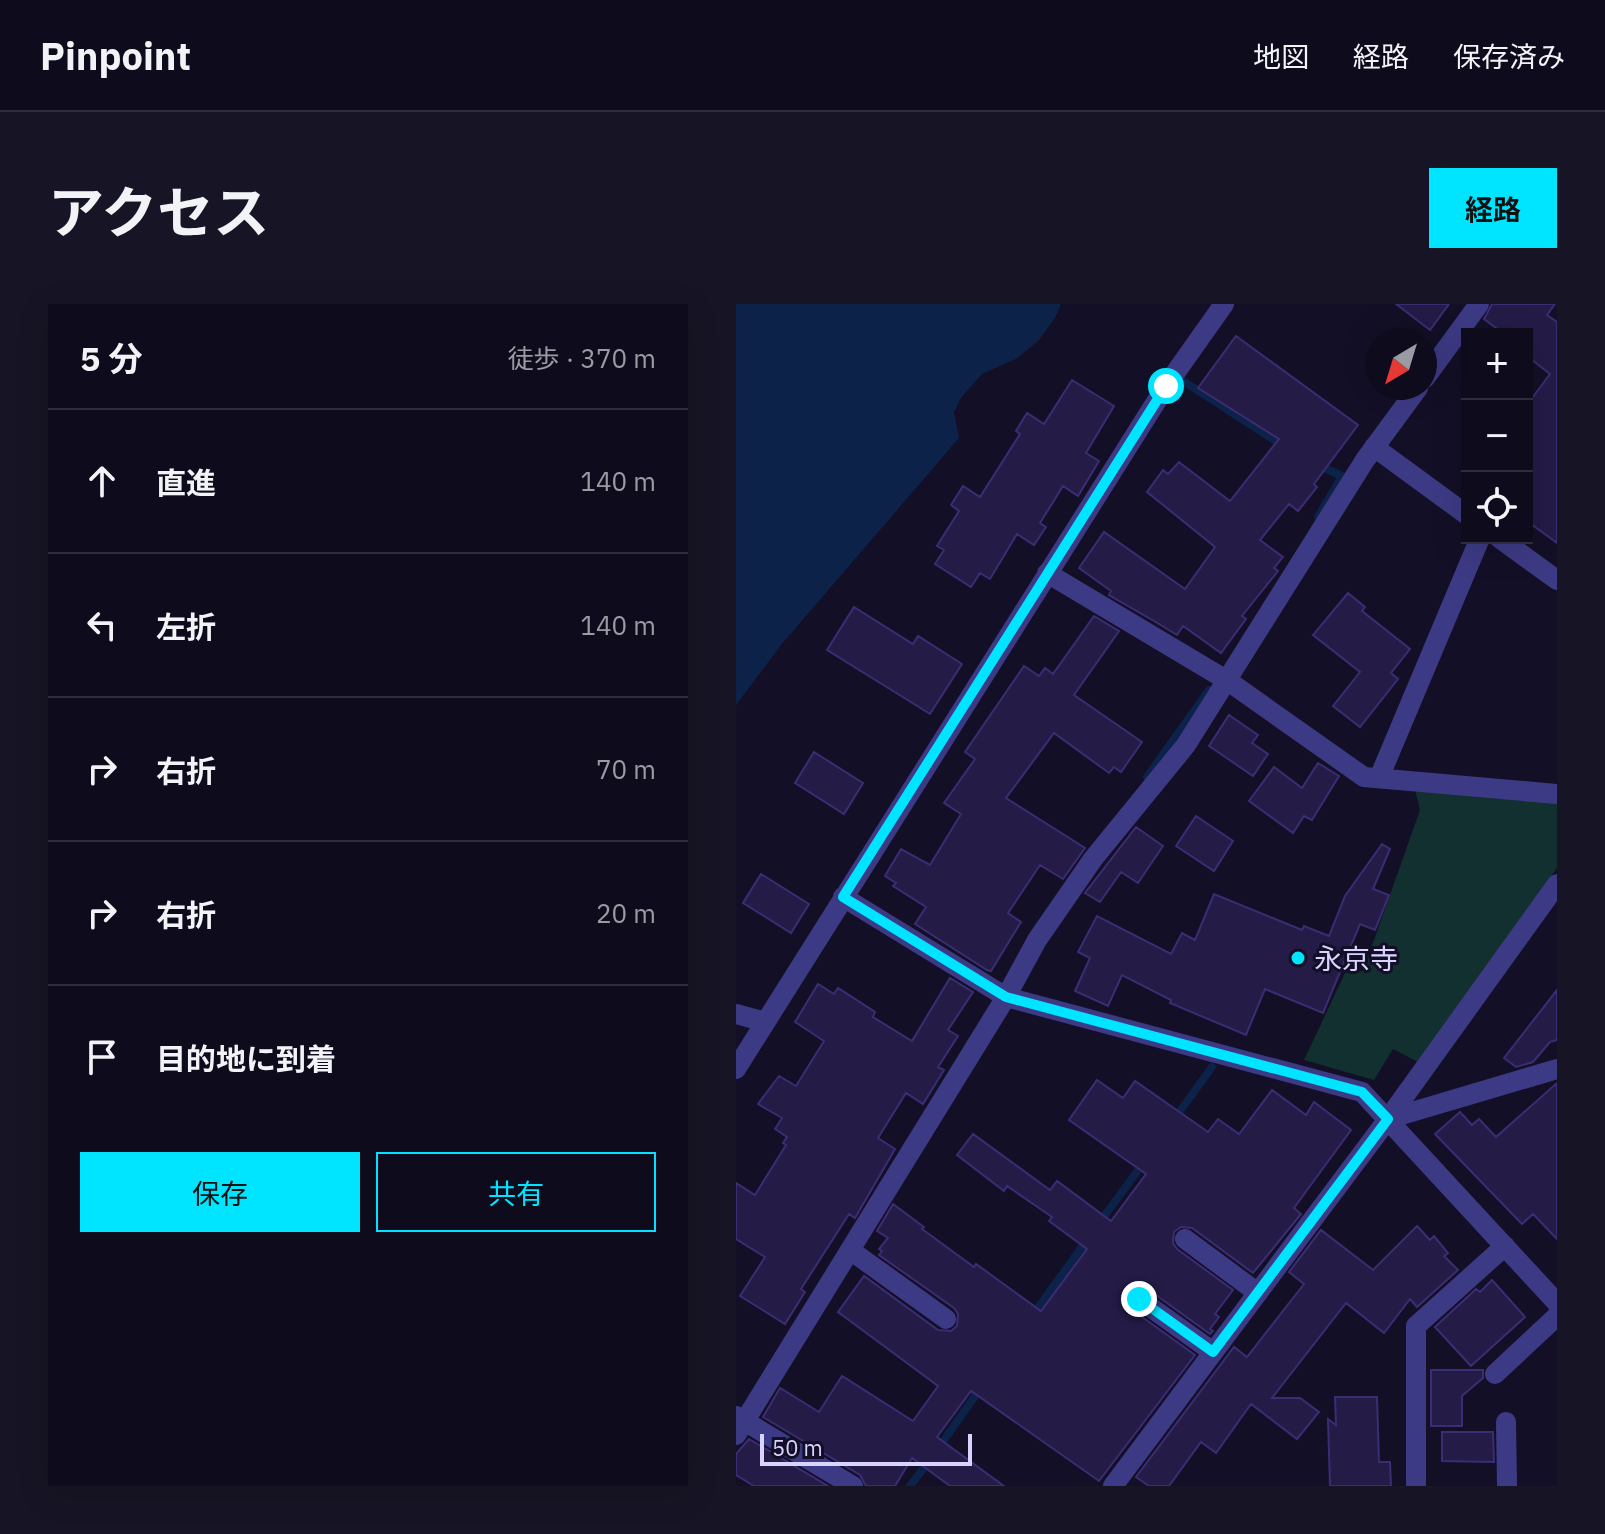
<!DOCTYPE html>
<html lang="ja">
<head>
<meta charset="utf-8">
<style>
	body { margin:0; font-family:"IBM Plex Sans","Noto Sans JP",sans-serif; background:#171425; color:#f1f3f6 }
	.controls { position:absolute; right:24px; top:24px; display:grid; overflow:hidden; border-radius:0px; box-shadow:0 8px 32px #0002 }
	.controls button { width:72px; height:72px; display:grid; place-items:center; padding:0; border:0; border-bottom:2px solid #2e2b3b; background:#0e0b1c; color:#f1f3f6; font:40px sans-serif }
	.compass { position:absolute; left:629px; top:24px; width:72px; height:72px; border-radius:50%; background:#0e0b1c; box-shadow:0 8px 32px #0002; rotate:218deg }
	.scale { position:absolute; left:24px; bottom:20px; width:212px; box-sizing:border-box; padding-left:8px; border:4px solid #d9d4ff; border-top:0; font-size:22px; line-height:28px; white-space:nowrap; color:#d9d4ff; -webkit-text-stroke:6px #130f26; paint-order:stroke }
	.stop { position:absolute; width:24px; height:24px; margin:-18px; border:6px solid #00e5ff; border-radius:50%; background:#fff }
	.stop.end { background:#00e5ff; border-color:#fff; box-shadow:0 2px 8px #0008 }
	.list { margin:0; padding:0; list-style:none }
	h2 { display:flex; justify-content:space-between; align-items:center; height:104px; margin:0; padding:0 32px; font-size:34px }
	h2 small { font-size:26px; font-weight:400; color:#9b9ba3 }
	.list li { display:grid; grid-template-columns:52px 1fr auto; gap:24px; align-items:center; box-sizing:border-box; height:144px; padding:0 32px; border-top:2px solid #2e2b3b }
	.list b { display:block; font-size:30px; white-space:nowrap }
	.list em { font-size:26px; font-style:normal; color:#9b9ba3 }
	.actions { display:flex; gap:16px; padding:24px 32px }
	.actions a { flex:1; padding:18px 0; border:2px solid #00e5ff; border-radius:0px; text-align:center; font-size:28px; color:#00e5ff }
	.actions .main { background:#00e5ff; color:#111 }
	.icon { flex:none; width:44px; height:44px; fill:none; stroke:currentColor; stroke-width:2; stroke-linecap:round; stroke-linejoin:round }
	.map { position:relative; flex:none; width:821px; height:1182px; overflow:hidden; border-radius:0px }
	header { display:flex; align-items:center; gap:48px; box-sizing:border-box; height:112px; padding:0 40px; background:#0e0b1c; border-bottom:2px solid #2e2b3b }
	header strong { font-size:38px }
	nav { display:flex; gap:44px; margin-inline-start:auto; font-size:28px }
	.intro { display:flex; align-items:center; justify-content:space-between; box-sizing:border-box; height:192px; padding:0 48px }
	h1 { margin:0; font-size:56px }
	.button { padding:20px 36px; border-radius:0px; background:#00e5ff; color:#111; font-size:28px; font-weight:700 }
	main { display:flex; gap:48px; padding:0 48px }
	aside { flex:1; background:#0e0b1c; border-radius:0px; box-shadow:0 8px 32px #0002 }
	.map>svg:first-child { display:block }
</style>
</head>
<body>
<header>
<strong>Pinpoint</strong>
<nav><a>地図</a><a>経路</a><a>保存済み</a></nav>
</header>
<div class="intro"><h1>アクセス</h1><a class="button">経路</a></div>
<main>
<aside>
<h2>5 分<small>徒歩 · 370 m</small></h2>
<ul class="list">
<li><svg class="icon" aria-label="ahead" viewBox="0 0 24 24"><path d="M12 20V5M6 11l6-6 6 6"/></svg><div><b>直進</b></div><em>140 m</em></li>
<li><svg class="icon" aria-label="left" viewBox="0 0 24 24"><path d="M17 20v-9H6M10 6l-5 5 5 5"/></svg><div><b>左折</b></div><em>140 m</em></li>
<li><svg class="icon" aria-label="right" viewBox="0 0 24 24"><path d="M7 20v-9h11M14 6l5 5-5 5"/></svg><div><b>右折</b></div><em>70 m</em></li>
<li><svg class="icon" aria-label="right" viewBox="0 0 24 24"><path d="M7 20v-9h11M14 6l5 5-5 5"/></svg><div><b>右折</b></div><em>20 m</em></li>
<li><svg class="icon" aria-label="arrive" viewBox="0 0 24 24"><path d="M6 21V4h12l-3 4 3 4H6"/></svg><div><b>目的地に到着</b></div></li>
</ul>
<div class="actions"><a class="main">保存</a><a>共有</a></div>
</aside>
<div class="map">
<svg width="821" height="1182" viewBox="0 0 821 1182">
	<rect width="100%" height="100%" fill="#130f26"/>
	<path fill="#12302f" d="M 679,486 L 821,497 L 821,564 L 682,758 L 657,745 L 638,776 L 568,756 L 609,669 L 627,667 L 684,506 Z"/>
	<path fill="#0c2248" d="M 0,0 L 325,0 L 319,14 L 303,36 L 280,55 L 246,70 L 225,94 L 218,108 L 223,134 L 46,340 L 0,401 Z"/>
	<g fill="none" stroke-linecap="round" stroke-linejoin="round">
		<path stroke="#0c2248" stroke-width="8" d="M 444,75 L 549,143
			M 582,161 L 606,172 L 582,213
			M 411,473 L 473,386
			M 439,814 L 476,763
			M 364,918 L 408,858
			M 296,1012 L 351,936
			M 201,1146 L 246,1082
			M 174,1182 L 193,1157"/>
	</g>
	<path fill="#241b47" stroke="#3b2d73" stroke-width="2" d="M 660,0 L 713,0 L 694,26 Z
		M 756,0 L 819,0 L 811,11 L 821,18 L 821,239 L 791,217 L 791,101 L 814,70 L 791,52 L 791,30 L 768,30 L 748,15 Z
		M 500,32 L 622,121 L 578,180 L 581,183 L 562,207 L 553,200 L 524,236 L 547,253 L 538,264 L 542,267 L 506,312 L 510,315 L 485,349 L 447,322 L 441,331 L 418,317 L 373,291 L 375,287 L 343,264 L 368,228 L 449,285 L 479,243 L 411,188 L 427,166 L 432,170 L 443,158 L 494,197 L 543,135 L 462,84 Z
		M 336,76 L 378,102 L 350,149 L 363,157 L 342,192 L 327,182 L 304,219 L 310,223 L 298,241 L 281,230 L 254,275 L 244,269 L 235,283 L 199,260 L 208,246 L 201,242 L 223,207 L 215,201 L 227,182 L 244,193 L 284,130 L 280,127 L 291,109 L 308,120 Z
		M 612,289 L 629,303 L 626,307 L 674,345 L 655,369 L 662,375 L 624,423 L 597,402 L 624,368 L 577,331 Z
		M 118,303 L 177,340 L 182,332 L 226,360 L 194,410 L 91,346 Z
		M 358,312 L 383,327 L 338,391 L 406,438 L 385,468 L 378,463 L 373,469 L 318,429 L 270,494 L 349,544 L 327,575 L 304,561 L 272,609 L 285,618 L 255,667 L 251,666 L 179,620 L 190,603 L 157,582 L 160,579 L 149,572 L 165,545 L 194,561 L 225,510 L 208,499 L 239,455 L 229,448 L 288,362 L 303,372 L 309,364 L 317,370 Z
		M 493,411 L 522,431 L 516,439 L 532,450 L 517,472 L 473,442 Z
		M 78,448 L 127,479 L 108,510 L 59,479 Z
		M 582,459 L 603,472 L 576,516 L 568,512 L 557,529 L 513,497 L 538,463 L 566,484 Z
		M 460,512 L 497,537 L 478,567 L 440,542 Z
		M 400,523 L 427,542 L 402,579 L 385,568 L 364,598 L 349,589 Z
		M 646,540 L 654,545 L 637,585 L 653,591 L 639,626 L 624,620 L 587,709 L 529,685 L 510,731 L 434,699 L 435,696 L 386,671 L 372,702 L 339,687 L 354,654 L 342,648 L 361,612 L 435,650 L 446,629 L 459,636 L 478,590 L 566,626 L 568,622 L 593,632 L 609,592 Z
		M 25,570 L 73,600 L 55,629 L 7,599 Z
		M 214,674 L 237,688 L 212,726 L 222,732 L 202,763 L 208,766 L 187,800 L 170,789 L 142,834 L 159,845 L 119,914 L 113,910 L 65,985 L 69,988 L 49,1020 L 4,992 L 29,953 L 0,935 L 0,879 L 19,891 L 50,841 L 47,839 L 51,833 L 39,825 L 46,814 L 22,800 L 43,772 L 60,782 L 88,737 L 59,718 L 82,680 L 98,690 L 102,684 L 139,708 L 137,713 L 176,737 Z
		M 821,686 L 821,736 L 814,738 L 797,758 L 780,763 L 768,754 Z
		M 361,776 L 387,794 L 399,777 L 472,828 L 482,815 L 503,830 L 536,786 L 570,811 L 578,798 L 615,826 L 558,904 L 565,910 L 517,969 L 456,924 L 445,923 L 438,928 L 437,939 L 441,945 L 497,986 L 479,1010 L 483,1013 L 474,1025 L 477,1027 L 474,1030 L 410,984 L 403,982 L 393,987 L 390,995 L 395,1005 L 459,1051 L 363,1177 L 235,1087 L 201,1133 L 268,1182 L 214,1182 L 176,1154 L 159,1182 L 130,1182 L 124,1171 L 27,1113 L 44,1084 L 83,1108 L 106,1072 L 177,1117 L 202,1082 L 102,1008 L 128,972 L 202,1026 L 215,1027 L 221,1022 L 222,1010 L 218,1004 L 143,951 L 146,947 L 143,945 L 152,934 L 141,927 L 157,900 L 188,923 L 186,925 L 238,963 L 240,960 L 305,1007 L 351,945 L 313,917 L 316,913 L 271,882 L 268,887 L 221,851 L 237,830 L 314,886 L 321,877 L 375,917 L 410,870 L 333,816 Z
		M 821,779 L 821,935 L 797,910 L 786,920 L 699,830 L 724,808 L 736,821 L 743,815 L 760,833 Z
		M 681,922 L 694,936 L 698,932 L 712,949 L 708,952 L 722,966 L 681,1003 L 674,995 L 648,1029 L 610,999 L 536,1094 L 564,1094 L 583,1108 L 561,1135 L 515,1100 L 480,1149 L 465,1138 L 433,1182 L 413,1182 L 400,1173 L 498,1043 L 511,1053 L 568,980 L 553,968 L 585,926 L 637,966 Z
		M 756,976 L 789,1013 L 735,1062 L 699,1023 L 740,985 L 744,988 Z
		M 695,1066 L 747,1066 L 747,1074 L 726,1092 L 726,1122 L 695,1122 Z
		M 599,1093 L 641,1093 L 643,1158 L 654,1158 L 655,1182 L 594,1182 L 592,1115 L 600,1121 Z
		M 706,1128 L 757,1128 L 758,1158 L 706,1157 Z
		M 13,1135 L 92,1182 L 18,1182 L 0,1171 L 0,1150 Z"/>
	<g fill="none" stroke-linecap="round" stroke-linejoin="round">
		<path stroke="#3d3a85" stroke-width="20" d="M 689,74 L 743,0
			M 638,143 L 731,211
			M 763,234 L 821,276
			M 311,269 L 492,377 L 628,473 L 821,490
			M 643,474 L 744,234
			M 107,593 L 270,693 L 626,788 L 821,999
			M 0,710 L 29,718
			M 0,765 L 430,82 L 488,0
			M 652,815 L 821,765
			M 449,935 L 522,989
			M 114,946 L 210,1015
			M 403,995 L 477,1048
			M 759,1070 L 821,1012
			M 0,1112 L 117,1182
			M 770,1118 L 771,1182
			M 0,1131 L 270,693 L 301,636 L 357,555 L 450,441 L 629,156 L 682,84
			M 377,1182 L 652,815 L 821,580
			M 680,1182 L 680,1022 L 769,942"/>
	</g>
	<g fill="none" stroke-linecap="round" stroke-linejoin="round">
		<path stroke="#00e5ff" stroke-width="10" d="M 403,995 L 477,1048 L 652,815 L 626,788 L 270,693 L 107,593 L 430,82"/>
	</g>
	<circle fill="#00e5ff" stroke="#130f26" stroke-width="3" cx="562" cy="654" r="8"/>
	<g text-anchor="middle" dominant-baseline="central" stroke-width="6" stroke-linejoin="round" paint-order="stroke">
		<g font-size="28" fill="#d9d4ff" stroke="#130f26" text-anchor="start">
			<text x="578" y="654">永京寺</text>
		</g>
	</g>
</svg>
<div class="controls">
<button>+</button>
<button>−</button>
<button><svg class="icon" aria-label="locate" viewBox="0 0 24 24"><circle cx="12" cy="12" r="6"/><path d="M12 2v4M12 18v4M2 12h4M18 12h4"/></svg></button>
</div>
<svg class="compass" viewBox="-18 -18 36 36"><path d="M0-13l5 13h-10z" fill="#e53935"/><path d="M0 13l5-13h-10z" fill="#9b9ba3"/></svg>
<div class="scale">50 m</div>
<div class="stop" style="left:430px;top:82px"></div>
<div class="stop end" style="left:403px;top:995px"></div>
</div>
</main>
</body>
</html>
